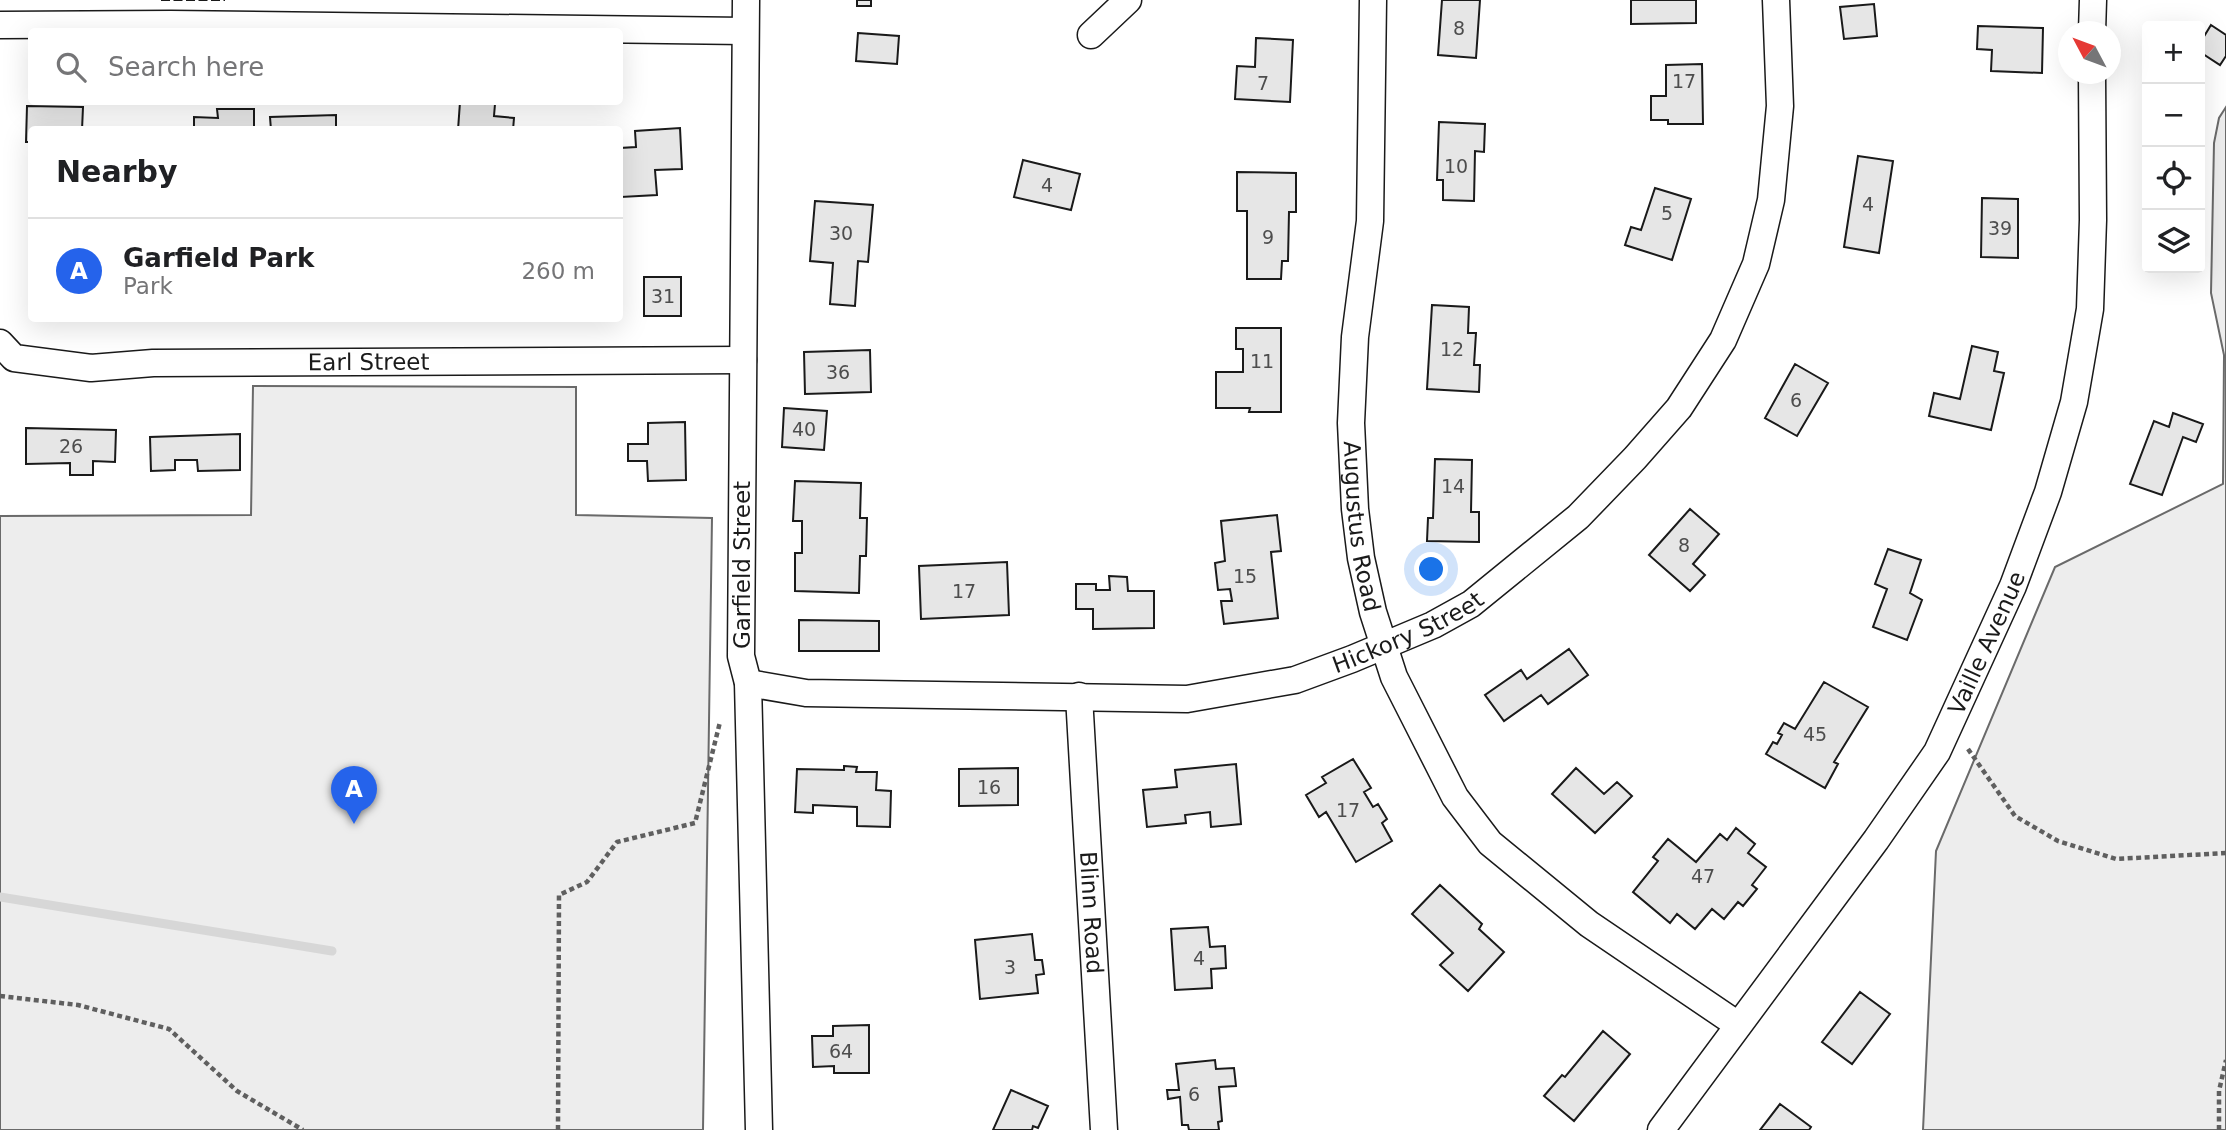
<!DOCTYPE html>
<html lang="en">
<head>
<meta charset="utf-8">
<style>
	body { margin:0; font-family:"DejaVu Sans",sans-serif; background:#f6f6f6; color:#202124 }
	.controls { position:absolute; right:21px; top:21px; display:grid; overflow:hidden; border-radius:7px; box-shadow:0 7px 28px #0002 }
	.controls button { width:63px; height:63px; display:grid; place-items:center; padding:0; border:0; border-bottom:2px solid #e0e0e0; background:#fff; color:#202124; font:35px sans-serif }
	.compass { position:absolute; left:2058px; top:21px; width:63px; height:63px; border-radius:50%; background:#fff; box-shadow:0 7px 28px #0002; rotate:311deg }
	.you { position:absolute; left:1432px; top:570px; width:24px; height:24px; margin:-18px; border:5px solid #fff; border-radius:50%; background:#1a73e8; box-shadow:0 0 0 10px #1a73e833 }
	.badge { display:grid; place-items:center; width:46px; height:46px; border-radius:50%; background:#2563eb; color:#fff; font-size:23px; font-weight:700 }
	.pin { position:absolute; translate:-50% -58px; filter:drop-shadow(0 2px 4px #0008) }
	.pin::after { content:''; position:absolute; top:37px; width:24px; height:21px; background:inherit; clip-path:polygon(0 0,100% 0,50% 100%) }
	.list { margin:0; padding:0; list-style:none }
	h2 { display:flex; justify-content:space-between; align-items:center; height:91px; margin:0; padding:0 28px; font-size:30px }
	h2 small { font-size:23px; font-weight:400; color:#757577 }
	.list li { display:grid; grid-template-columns:46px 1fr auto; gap:21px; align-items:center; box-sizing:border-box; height:105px; padding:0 28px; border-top:2px solid #e0e0e0 }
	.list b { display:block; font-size:26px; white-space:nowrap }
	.list p { margin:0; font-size:23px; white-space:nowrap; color:#757577 }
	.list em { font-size:23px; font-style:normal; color:#757577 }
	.icon { flex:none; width:38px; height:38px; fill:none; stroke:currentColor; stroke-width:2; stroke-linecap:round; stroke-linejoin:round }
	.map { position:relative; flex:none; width:2226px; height:1130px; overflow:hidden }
	.search { position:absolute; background:#fff; box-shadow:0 7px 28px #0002; left:28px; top:28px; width:595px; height:77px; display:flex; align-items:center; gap:18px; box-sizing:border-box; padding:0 24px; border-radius:7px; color:#757577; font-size:26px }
	.panel { position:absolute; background:#fff; box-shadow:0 7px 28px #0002; left:28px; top:126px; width:595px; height:196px; border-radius:7px }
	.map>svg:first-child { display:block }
</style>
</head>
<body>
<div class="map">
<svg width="2226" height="1130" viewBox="0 0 2226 1130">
	<rect width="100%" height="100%" fill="#fff"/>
	<path fill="#ededed" stroke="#6a6a6a" stroke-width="2" d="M 2226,107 L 2226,1130 L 1923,1130 L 1936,851 L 2055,567 L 2223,484 L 2224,355 L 2211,293 L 2214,143 L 2219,118 Z
		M 253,386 L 576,387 L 576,515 L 712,518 L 703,1130 L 0,1130 L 0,516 L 251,515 Z"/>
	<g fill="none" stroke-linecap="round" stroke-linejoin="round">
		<path stroke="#d7d7d7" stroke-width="9" d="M 0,897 L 332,951"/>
	</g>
	<path fill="#e6e6e6" stroke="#1a1a1a" stroke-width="2" d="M 857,0 L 871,0 L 871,6 L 857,6 Z
		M 1442,0 L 1480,0 L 1476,58 L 1438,55 Z
		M 1631,0 L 1696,0 L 1696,23 L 1631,24 Z
		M 1874,4 L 1877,36 L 1844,39 L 1840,7 Z
		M 2211,25 L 2226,35 L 2226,56 L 2220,65 L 2200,52 L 2200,43 Z
		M 1978,26 L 2043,28 L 2042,73 L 1991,71 L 1992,50 L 1977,49 Z
		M 858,33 L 899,36 L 897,64 L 856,61 Z
		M 1256,38 L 1293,40 L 1290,102 L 1235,99 L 1237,66 L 1255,67 Z
		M 1702,64 L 1703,124 L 1668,124 L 1668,120 L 1651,120 L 1651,96 L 1666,96 L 1666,65 Z
		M 460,102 L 495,104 L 494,116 L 514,118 L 513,130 L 458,130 Z
		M 27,106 L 83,107 L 82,130 L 32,130 L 32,142 L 26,142 Z
		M 217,109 L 254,109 L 254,130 L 194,130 L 194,117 L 218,118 Z
		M 336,115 L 336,130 L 271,130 L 270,117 Z
		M 1439,122 L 1485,124 L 1484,152 L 1475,151 L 1474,201 L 1443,200 L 1443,180 L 1437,180 Z
		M 680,128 L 682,169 L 655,170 L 657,195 L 621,197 L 620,148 L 636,147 L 635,131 Z
		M 1858,156 L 1893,161 L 1879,253 L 1844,247 Z
		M 1023,160 L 1080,174 L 1071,210 L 1014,197 Z
		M 1237,172 L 1296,173 L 1296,212 L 1289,212 L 1288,261 L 1282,261 L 1281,279 L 1247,279 L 1247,211 L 1237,211 Z
		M 1655,188 L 1691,199 L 1672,260 L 1625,245 L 1631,227 L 1641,230 Z
		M 1982,198 L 2018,199 L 2018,258 L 1981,257 Z
		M 815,201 L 873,205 L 868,262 L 858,261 L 855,306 L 830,304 L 833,263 L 810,261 Z
		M 644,277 L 681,277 L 681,316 L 644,316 Z
		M 1432,305 L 1469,307 L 1468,333 L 1476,333 L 1474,365 L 1480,365 L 1479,392 L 1427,389 Z
		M 1236,328 L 1281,328 L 1281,412 L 1249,412 L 1250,408 L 1216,408 L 1216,372 L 1243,372 L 1243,349 L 1236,349 Z
		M 1972,346 L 1998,352 L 1994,371 L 2004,373 L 1991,430 L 1929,416 L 1934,393 L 1960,399 Z
		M 870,350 L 871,392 L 805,394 L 804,352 Z
		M 1795,364 L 1828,383 L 1797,436 L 1765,418 Z
		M 784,408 L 827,411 L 824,450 L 782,447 Z
		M 2173,413 L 2203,424 L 2196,442 L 2183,437 L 2162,495 L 2130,484 L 2154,421 L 2169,427 Z
		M 685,422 L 686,480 L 648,481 L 647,461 L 628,461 L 628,444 L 648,444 L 648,423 Z
		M 26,428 L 116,430 L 115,462 L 93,461 L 93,475 L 70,475 L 70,463 L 26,464 Z
		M 240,434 L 240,470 L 198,471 L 197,460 L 175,460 L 175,470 L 151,471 L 150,437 Z
		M 1435,459 L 1472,460 L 1471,512 L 1479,512 L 1479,542 L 1427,541 L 1428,518 L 1433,518 Z
		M 795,481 L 861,483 L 860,518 L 867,518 L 866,556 L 860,556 L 859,593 L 795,591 L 795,553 L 802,553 L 802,521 L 793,521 Z
		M 1690,509 L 1719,534 L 1693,564 L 1705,575 L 1690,591 L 1649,555 Z
		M 1277,515 L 1281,551 L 1271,552 L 1278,618 L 1224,624 L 1221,601 L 1232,601 L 1230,589 L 1218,590 L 1215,563 L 1225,561 L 1221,521 Z
		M 1888,549 L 1921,560 L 1910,593 L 1922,600 L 1907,640 L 1873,627 L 1887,589 L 1875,584 Z
		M 1007,562 L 1009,615 L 921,619 L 919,566 Z
		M 1109,576 L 1127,577 L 1128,591 L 1154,591 L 1154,628 L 1093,629 L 1093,609 L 1076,609 L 1076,584 L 1096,584 L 1096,590 L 1110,590 Z
		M 799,620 L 879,621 L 879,651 L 799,651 Z
		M 1569,649 L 1588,675 L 1548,704 L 1541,695 L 1504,721 L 1485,695 L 1521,670 L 1527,679 Z
		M 1824,682 L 1868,707 L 1834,762 L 1838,764 L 1825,788 L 1766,754 L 1773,742 L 1777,744 L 1782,735 L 1778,733 L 1784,723 L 1795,729 Z
		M 1353,759 L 1371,788 L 1364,792 L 1373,807 L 1378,804 L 1387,819 L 1382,823 L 1392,841 L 1356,862 L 1326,812 L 1319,817 L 1306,795 L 1326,783 L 1322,777 Z
		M 1236,764 L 1241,824 L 1211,827 L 1210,812 L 1185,815 L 1186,823 L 1147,827 L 1143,790 L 1177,787 L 1175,770 Z
		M 844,766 L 857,767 L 856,772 L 877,772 L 876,790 L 891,791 L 890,827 L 857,826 L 857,807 L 813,805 L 813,813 L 795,812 L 797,769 L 844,770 Z
		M 1018,768 L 1018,805 L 959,806 L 959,769 Z
		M 1576,768 L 1604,794 L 1617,782 L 1632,796 L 1595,833 L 1552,794 Z
		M 1736,828 L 1755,844 L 1748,853 L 1766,867 L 1752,885 L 1757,889 L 1743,906 L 1738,902 L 1724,919 L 1712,909 L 1695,929 L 1677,914 L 1670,923 L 1633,892 L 1658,861 L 1653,857 L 1668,839 L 1696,862 L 1720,834 L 1727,840 Z
		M 1440,885 L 1482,924 L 1479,929 L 1504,952 L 1468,991 L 1440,965 L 1453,953 L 1412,914 Z
		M 1208,927 L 1210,947 L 1225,946 L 1226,968 L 1211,969 L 1212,988 L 1175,990 L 1171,929 Z
		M 1032,934 L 1035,960 L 1042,960 L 1044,974 L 1036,975 L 1038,993 L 980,999 L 975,940 Z
		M 1860,992 L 1890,1014 L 1852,1064 L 1822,1042 Z
		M 869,1025 L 869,1073 L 834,1073 L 834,1066 L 813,1067 L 812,1036 L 833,1036 L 833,1026 Z
		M 1603,1031 L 1630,1054 L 1574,1121 L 1544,1096 L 1562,1075 L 1565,1077 Z
		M 1215,1060 L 1216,1069 L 1234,1068 L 1236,1086 L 1219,1087 L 1222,1121 L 1218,1122 L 1219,1130 L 1189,1130 L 1188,1125 L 1182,1125 L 1180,1097 L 1168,1099 L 1167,1090 L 1179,1090 L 1176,1064 Z
		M 1011,1090 L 1048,1106 L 1038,1128 L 1033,1126 L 1032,1130 L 993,1130 Z
		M 1780,1104 L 1811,1127 L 1809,1130 L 1760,1130 Z"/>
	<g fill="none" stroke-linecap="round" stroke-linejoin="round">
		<g stroke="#1a1a1a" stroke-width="29">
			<g id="minor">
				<path d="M 746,0 L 741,656 L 748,683 L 759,1130"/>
				<path id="s1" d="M 1373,0 L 1370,221 L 1355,337 L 1351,423 L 1355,509 L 1361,558 L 1373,612 L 1394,677 L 1455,797 L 1490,843 L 1589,924 L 1738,1025"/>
				<path d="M 0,25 L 171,24 L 745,31"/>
				<path d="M 2092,32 L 2093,0"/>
				<path d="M 1091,35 L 1128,0"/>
				<path id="s2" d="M 0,343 L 14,358 L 91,368 L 153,363 L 743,360"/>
				<path id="s3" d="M 748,683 L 806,693 L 1187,699 L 1295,680 L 1352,659 L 1433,625 L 1471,604 L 1578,517 L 1635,458 L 1679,408 L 1723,340 L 1756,264 L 1771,200 L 1780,106 L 1776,0"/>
				<path id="s4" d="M 1079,696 L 1104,1130"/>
				<path id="s5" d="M 1661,1130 L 1876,840 L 1937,752 L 2013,586 L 2048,492 L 2074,402 L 2090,309 L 2093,220 L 2092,74"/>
			</g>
		</g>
		<path stroke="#5f5f5f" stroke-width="4.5" stroke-dasharray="5 3.5" stroke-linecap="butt" d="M 1968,749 L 2015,816 L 2058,841 L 2116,859 L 2226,853
			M 0,996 L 78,1005 L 169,1029 L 237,1091 L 303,1130
			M 558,1130 L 559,895 L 587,882 L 617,842 L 695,823 L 720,722
			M 2219,1130 L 2219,1091 L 2226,1060"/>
		<use href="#minor" stroke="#fff" stroke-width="26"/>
		<path stroke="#1a1a1a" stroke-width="2" stroke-dasharray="9 3.5" stroke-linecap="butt" d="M 161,0 L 225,0"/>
	</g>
	<g text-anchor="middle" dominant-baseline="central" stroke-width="5" stroke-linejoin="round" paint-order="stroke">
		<g font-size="19" fill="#4d4d4d">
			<text x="1459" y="28">8</text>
			<text x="1684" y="81">17</text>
			<text x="1263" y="83">7</text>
			<text x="1456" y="166">10</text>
			<text x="1047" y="185">4</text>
			<text x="1868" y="204">4</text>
			<text x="1667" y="213">5</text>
			<text x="2000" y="228">39</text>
			<text x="841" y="233">30</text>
			<text x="1268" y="237">9</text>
			<text x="663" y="296">31</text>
			<text x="1452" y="349">12</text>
			<text x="1262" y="361">11</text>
			<text x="838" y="372">36</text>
			<text x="1796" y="400">6</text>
			<text x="804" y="429">40</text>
			<text x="71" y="446">26</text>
			<text x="1453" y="486">14</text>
			<text x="1684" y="545">8</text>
			<text x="1245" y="576">15</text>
			<text x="964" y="591">17</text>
			<text x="1815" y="734">45</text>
			<text x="989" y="787">16</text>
			<text x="1348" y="810">17</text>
			<text x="1703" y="876">47</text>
			<text x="1199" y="958">4</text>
			<text x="1010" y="967">3</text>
			<text x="841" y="1051">64</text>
			<text x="1194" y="1094">6</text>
		</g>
		<g font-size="23" fill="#1a1a1a" stroke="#fff">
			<text stroke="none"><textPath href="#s2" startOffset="376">Earl Street</textPath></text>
			<text stroke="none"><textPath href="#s1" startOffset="528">Augustus Road</textPath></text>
			<text transform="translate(742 565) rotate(-90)">Garfield Street</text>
			<text stroke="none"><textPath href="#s3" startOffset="672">Hickory Street</textPath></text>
			<text stroke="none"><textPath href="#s5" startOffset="588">Vaille Avenue</textPath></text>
			<text stroke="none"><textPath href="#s4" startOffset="217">Blinn Road</textPath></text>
		</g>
	</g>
</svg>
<div class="controls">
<button>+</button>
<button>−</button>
<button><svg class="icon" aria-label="locate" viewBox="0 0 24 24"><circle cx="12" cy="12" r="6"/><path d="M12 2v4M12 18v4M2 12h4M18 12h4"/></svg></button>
<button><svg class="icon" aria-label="layers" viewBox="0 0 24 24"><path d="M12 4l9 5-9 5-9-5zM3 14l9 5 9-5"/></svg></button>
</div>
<svg class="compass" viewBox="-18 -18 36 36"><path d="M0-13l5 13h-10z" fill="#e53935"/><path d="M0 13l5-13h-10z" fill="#757577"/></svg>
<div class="you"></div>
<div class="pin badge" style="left:354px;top:824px">A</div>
<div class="search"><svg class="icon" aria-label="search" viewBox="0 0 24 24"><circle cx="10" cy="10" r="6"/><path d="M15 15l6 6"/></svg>Search here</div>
<section class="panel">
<h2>Nearby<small></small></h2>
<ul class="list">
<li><span class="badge">A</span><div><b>Garfield Park</b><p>Park</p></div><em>260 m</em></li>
</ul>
</section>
</div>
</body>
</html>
